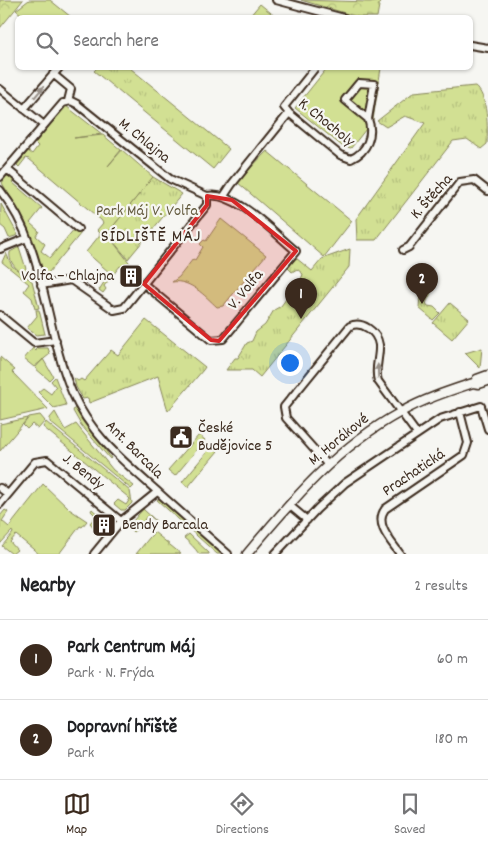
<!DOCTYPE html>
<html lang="en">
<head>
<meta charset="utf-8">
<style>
	body { margin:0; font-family:Dekko,sans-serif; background:#f6f6f6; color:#202124 }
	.you { position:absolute; left:289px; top:362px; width:18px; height:18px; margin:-12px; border:4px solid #fff; border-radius:50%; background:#1a73e8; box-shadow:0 0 0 8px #1a73e833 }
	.badge { display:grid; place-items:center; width:32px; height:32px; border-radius:50%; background:#3b2a1e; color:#fff; font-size:16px; font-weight:700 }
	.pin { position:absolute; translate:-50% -41px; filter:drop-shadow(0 1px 2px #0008) }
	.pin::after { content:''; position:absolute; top:26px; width:18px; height:15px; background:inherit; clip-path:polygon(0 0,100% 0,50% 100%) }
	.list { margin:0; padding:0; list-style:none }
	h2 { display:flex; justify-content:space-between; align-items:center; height:65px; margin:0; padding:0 20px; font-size:21px }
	h2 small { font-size:16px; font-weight:400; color:#757577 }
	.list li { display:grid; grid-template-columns:32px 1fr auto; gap:15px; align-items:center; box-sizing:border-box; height:80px; padding:0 20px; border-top:1px solid #e0e0e0 }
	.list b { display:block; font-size:19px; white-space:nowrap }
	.list p { margin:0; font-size:16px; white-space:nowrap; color:#757577 }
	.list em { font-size:16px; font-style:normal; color:#757577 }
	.icon { flex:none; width:28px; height:28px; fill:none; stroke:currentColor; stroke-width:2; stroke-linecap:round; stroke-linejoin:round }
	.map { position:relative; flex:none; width:488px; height:554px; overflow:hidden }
	.search { position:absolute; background:#fff; box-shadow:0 1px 4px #0004; left:15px; right:15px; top:15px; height:55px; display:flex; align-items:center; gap:12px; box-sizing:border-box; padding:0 18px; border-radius:8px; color:#757577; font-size:19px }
	.sheet { height:225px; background:#fff }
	nav { display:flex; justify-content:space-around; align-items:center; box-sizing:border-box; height:70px; border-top:1px solid #e0e0e0; background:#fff; font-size:14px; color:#757577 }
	nav a { display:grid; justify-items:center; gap:2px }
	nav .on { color:#3b2a1e }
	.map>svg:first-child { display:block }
</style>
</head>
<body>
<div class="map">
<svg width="488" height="554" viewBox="0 0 488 554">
	<defs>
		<pattern id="forest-crowns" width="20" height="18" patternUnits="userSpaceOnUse" patternTransform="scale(1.25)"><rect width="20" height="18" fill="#d2e093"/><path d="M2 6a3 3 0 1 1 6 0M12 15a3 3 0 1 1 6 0" fill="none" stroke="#b5c07e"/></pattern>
		<pattern id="park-tufts" width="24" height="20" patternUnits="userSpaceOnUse" patternTransform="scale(1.25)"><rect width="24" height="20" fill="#d2e093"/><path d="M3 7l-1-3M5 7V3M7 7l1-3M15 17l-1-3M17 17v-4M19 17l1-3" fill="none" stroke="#b5c07e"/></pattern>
	</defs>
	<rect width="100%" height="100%" fill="#f6f6f2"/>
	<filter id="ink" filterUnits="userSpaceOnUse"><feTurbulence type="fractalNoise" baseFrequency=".02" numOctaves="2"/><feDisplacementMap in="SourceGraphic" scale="10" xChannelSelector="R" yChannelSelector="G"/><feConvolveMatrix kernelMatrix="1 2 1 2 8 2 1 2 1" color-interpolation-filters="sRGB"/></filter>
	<g filter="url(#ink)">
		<path fill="#d2e093" stroke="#868558" d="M 29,0 L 50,0 L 71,17 L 24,17 L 16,10 Z
			M 260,4 L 276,17 L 249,17 Z
			M 327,68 L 381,68 L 373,120 L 351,148 L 342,146 L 295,108 Z
			M 66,106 L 102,134 L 74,138 L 103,135 L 121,150 L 108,166 L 122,150 L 153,177 L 107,234 L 132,266 L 127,271 L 120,266 L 104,286 L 106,289 L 103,293 L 99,290 L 110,273 L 86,252 L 99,236 L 100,233 L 97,230 L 103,223 L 101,220 L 29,159 L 26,158 L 19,167 L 17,165 L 28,151 L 32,154 L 38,146 L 35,143 Z
			M 267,151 L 352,221 L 324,257 L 237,182 Z
			M 6,176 L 15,178 L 12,182 L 42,208 L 30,223 L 39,231 L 36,236 L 45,244 L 41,251 L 50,258 L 75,228 L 81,233 L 44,278 L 25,221 L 2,183 Z
			M 1,204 L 18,235 L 9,238 L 5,229 L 0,225 Z
			M 221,219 L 266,255 L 223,306 L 217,307 C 205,296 190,279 172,282 L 179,277 L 193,259 L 195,260 L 203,247 L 200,244 L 204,240 L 206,241 Z
			M 19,247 L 29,278 C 20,272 8,264 10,252 Z
			M 6,253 L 12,266 L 32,281 L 39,308 L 35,309 L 32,298 L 24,291 L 29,284 L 2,262 Z
			M 36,310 L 39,310 L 45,334 L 36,335 L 27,328 L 37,316 Z
			M 33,348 L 36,351 L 37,348 L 48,348 L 50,354 L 34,367 L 24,359 Z
			M 482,348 L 480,368 L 465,353 Z
			M 0,357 L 15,370 L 12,372 L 48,409 L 0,420 Z
			M 43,359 L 53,376 L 49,380 L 35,368 Z
			M 55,377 L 66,405 L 54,408 L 38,392 L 43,388 L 51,394 L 56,387 L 51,381 Z
			M 75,407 L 111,458 L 110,459 L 81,425 L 73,411 Z
			M 55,412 L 65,430 L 76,424 L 113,470 L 134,486 L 131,489 L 50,422 L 50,418 Z
			M 40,415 L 45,421 L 38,429 L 32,424 L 27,429 L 23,425 L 29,417 Z
			M 28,418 L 0,451 L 0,424 Z
			M 46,422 L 130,491 L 132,503 L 125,510 L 121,510 L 114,504 L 118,500 L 126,505 L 130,499 L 128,497 L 43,427 Z
			M 199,435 L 205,440 L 175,476 L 168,470 Z
			M 212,446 L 218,451 L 188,487 L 182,482 Z
			M 43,484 L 69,509 L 87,521 L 82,527 L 80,526 L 59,554 L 39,554 L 16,535 L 10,542 L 17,550 L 12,554 L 2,546 L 13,533 L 12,531 L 0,544 L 0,516 L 5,510 L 8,512 L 2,521 L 9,527 Z
			M 160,498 L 222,554 L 217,554 L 157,500 Z
			M 92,509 L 103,519 L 98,525 L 103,530 L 109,523 L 100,535 L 90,523 L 96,516 L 91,511 Z
			M 143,509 L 156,521 L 150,516 L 146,517 L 140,527 L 133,532 L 128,527 Z
			M 189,534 L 209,553 L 209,554 L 199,554 C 195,548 190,543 184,538 Z"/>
		<path fill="url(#forest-crowns)" stroke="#868558" d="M 0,0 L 23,0 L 0,28 Z
			M 301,0 L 370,2 L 380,0 L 377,17 L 358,17 Z"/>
		<path fill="url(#park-tufts)" stroke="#868558" d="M 97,68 L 130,68 L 229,149 L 213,169 L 94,71 Z
			M 475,86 C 488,95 488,129 487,144 L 481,149 L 467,139 L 453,141 L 376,240 L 357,240 L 356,219 L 425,123 L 405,116 L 386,127 L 377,121 L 414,92 Z
			M 153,177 L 182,194 L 128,259 L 107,234 Z
			M 350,249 L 349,267 L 260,377 L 252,370 L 226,370 L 235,358 L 238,358 L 247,343 L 252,341 L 256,332 L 265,325 L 274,310 L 281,306 L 302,277 L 303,274 L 297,269 L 292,272 L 288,268 L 296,258 L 312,271 L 322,259 Z
			M 424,289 L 428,289 L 431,293 L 426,303 L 428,306 L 434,307 L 440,313 L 433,320 L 419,308 L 420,294 Z
			M 450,303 L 469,319 L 452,339 L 433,323 Z
			M 146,320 L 205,367 L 203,370 L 168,411 L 158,376 L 89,403 L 88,398 L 83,399 L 76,387 L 74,378 L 78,381 L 81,379 L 84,381 L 111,350 L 118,355 Z
			M 154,532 L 181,554 L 136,554 Z"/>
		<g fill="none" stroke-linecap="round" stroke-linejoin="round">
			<g stroke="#3b2a1e" stroke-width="10">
				<path id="minor" d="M 276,0 L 344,18
					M 470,45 L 488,48
					M 315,68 L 284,107 L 289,113 L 340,155 L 351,159 C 367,152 374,135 368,119
					M 53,74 L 71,89 L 68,101
					M 359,83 L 374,84 L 368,119 L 345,100 Z
					M 0,89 L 44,125
					M 24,109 L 59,68
					M 8,170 L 78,229
					M 0,177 L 63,103 L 71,101 L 77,104 L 170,179 L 207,196
					M 0,190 C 46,247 44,327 72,392 C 90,434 123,461 157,491 C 180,512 204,533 228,554
					M 224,196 L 232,184 L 289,113
					M 0,249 L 27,238
					M 403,250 L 409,247 L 460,182 L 474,180 L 488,191
					M 144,284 L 211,340 L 223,339 L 296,251 C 275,234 235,190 207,196
					M 41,285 L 71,280 L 114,310 L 124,308 L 207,205 L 207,196
					M 0,315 L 34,343 L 56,340
					M 327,464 L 286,418 L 284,407 L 350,326 C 362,321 377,331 379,345 C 380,357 374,369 378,381 L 417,434
					M 0,488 L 8,494
					M 0,504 L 35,462 L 47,460 L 121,521 L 94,554
					M 289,505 L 307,520
					M 121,521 L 157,492
					M 275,554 L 317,509 L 345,483 L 440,419 L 481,406 L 488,429
					M 400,554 C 391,541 374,524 385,509 L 464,455 L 468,443 L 460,412"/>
			</g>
			<g stroke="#3b2a1e" stroke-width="11">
				<path id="tertiary" d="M 474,383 L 477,379 L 488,375
					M 247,554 C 293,499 338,446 401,412 C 424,399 449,391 473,383 L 479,384 L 488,381"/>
			</g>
			<use href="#minor" stroke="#f6f6f2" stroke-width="6"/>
			<use href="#tertiary" stroke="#f6f6f2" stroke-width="8"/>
		</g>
		<defs><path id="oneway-solid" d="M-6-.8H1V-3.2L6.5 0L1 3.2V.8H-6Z" transform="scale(1.25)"/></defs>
		<g fill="#989088">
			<use href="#oneway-solid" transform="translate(39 92) rotate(-50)"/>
			<use href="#oneway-solid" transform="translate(378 371) rotate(-92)"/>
		</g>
	</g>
	<path fill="#d62828" fill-opacity="0.2" stroke="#d62828" stroke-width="4" stroke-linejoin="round" d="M 207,196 L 232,200 L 296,251 L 219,341 L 211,340 L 144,284 L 207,205 Z"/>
	<defs>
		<g id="building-square" transform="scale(1.25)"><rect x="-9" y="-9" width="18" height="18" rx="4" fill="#3b2a1e" stroke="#f6f6f2"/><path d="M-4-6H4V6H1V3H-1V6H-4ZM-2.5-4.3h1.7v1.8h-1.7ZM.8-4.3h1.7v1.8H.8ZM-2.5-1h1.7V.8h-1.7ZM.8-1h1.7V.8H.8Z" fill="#fff"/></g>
		<g id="civic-square" transform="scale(1.25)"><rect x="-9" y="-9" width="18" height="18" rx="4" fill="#3b2a1e" stroke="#f6f6f2"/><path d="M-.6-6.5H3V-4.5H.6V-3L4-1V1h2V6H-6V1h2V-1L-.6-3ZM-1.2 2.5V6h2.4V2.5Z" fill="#fff"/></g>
	</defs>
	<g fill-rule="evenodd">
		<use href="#building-square" x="131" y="276"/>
		<use href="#civic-square" x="181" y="437"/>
		<use href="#building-square" x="104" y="525"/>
	</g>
	<g text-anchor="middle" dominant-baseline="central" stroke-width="4.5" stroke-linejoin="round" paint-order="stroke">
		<g font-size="16" fill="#3b2a1e" stroke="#f6f6f2">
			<text transform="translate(326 123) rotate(39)">K. Chocholy</text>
			<text transform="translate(144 141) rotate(39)">M. Chlajna</text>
			<text transform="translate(432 197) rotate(-48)">K. Štěcha</text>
			<text transform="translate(246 290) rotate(-51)">V. Volfa</text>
			<text transform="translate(339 440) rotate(-39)">M. Horákové</text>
			<text transform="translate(134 450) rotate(45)">Ant. Barcala</text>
			<text transform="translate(83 472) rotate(39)">J. Bendy</text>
			<text transform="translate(414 473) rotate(-34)">Prachatická</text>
		</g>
		<g font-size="16" fill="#61583b" stroke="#f6f6f2">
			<text x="147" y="211">Park Máj V. Volfa</text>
		</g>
		<g font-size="16" fill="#3b2a1e" stroke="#f6f6f2" text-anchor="start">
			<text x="114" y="276" text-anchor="end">Volfa – Chlajna</text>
			<text x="198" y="428">České<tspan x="198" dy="18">Budějovice 5</tspan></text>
			<text x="122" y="525">Bendy Barcala</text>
		</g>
		<g font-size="18" letter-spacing="1" fill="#3b2a1e" stroke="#f6f6f2">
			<text x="151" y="237">SÍDLIŠTĚ MÁJ</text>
		</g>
	</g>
</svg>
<div class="you"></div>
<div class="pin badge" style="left:301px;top:319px">1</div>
<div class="pin badge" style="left:422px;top:304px">2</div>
<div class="search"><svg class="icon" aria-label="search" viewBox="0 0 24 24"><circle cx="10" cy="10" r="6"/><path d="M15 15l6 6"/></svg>Search here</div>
</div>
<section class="sheet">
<h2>Nearby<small>2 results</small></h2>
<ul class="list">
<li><span class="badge">1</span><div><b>Park Centrum Máj</b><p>Park · N. Frýda</p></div><em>60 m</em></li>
<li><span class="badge">2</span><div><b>Dopravní hřiště</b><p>Park</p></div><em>180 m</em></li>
</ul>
</section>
<nav>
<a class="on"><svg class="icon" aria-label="map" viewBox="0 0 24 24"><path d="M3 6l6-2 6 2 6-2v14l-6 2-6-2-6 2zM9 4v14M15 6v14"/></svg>Map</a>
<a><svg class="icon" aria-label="directions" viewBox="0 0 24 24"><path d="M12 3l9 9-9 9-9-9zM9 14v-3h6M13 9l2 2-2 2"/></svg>Directions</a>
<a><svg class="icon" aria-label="saved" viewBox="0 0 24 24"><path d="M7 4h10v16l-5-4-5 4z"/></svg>Saved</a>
</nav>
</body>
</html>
